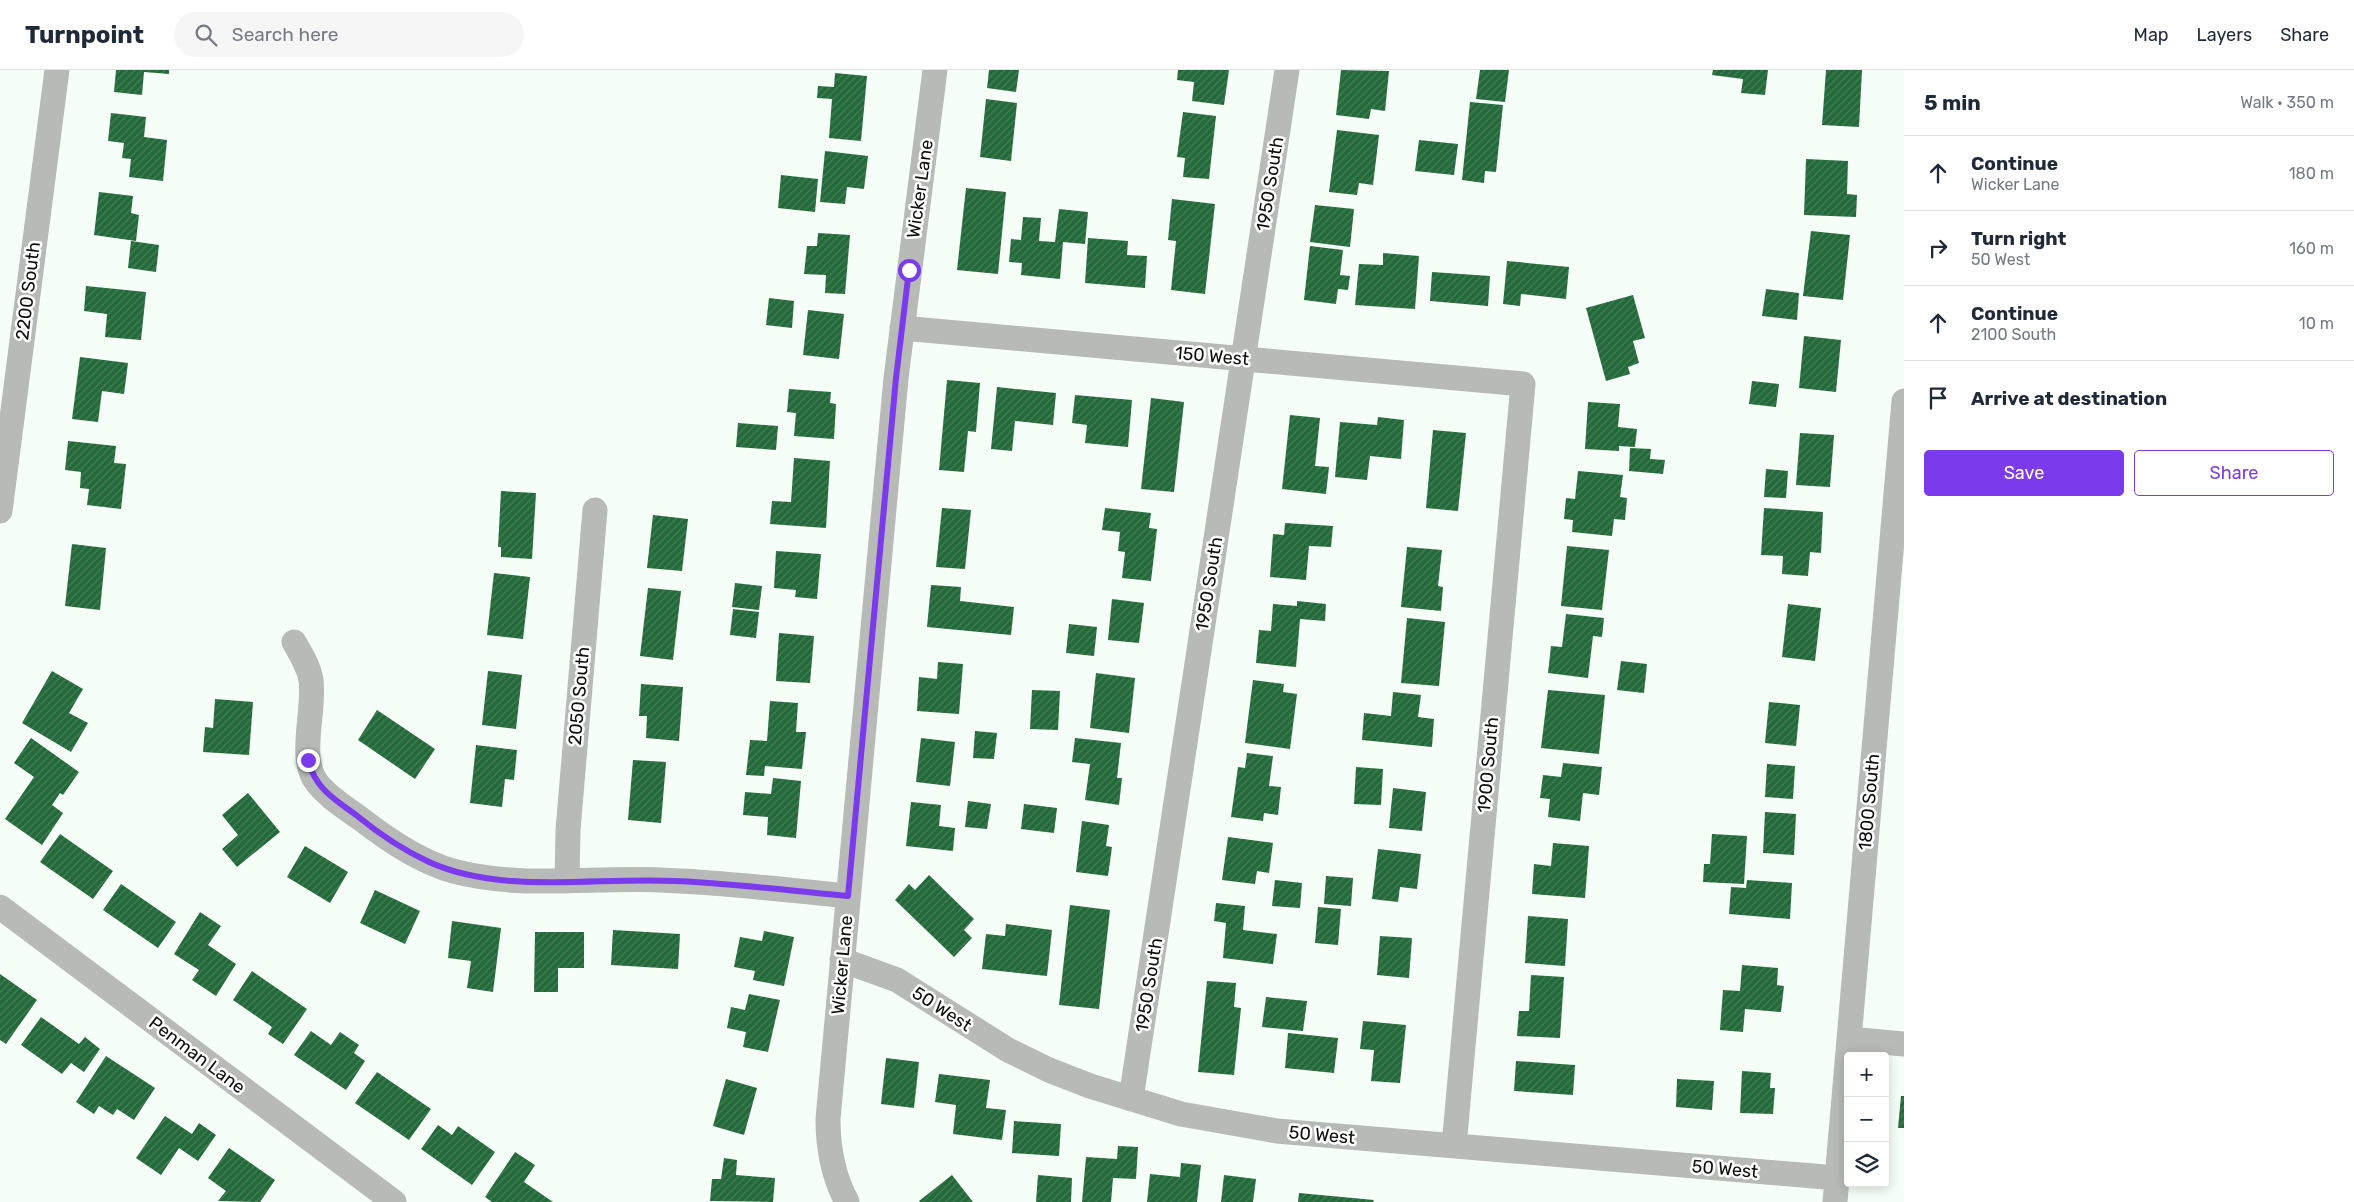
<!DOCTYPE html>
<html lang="en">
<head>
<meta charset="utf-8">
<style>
	body { margin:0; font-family:Rubik,sans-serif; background:#f6f6f7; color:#1f2937 }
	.controls { position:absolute; right:15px; bottom:15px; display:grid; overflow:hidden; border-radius:5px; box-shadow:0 2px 12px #0003 }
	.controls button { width:45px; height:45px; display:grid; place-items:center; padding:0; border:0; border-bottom:1px solid #e0e1e3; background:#fff; color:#1f2937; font:25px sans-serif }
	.stop { position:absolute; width:15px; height:15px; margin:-11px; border:4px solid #7c3aed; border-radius:50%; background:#fff }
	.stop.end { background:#7c3aed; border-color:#fff; box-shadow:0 1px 5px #0008 }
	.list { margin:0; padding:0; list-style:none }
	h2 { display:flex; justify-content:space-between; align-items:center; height:65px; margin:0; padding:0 20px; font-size:21px }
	h2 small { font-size:16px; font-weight:400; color:#747a83 }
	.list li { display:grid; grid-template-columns:32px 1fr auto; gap:15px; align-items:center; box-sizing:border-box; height:75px; padding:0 20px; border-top:1px solid #e0e1e3 }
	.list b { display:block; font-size:19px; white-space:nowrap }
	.list p { margin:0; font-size:16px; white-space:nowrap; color:#747a83 }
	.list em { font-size:16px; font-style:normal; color:#747a83 }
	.actions { display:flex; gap:10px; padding:15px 20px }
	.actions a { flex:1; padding:11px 0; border:1px solid #7c3aed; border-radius:5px; text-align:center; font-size:18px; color:#7c3aed }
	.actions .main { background:#7c3aed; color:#fff }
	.icon { flex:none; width:28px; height:28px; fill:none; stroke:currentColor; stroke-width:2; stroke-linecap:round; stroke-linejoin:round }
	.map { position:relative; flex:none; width:1904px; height:1132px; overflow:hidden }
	header { display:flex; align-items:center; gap:30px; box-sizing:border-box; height:70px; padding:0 25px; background:#fff; border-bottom:1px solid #e0e1e3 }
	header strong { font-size:24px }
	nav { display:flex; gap:28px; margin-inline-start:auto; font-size:18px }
	.search { width:350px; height:45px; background:#f6f6f7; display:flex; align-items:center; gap:12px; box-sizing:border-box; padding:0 18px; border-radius:28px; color:#747a83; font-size:19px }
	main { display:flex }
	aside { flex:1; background:#fff }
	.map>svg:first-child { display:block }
</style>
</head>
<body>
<header>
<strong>Turnpoint</strong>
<div class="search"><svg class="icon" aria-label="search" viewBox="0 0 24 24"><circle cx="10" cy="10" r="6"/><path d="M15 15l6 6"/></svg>Search here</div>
<nav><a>Map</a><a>Layers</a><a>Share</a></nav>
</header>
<main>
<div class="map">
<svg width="1904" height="1132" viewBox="0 0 1904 1132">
	<defs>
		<pattern id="building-hatch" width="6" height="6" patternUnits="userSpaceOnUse" patternTransform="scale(1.25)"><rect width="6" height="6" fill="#236a3a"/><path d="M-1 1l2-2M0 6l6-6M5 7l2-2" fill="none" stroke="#487d59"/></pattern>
	</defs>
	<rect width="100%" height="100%" fill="#f5fef7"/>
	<path fill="url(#building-hatch)" d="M 116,0 L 169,0 L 169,4 L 144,2 L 142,25 L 114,22 Z
		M 989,0 L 1019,0 L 1016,22 L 987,18 Z
		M 1178,0 L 1229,0 L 1224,35 L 1192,31 L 1194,12 L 1177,10 Z
		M 1341,0 L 1389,1 L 1385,41 L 1371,39 L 1369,49 L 1336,45 Z
		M 1480,0 L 1509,0 L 1505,32 L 1476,29 Z
		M 1713,0 L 1768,0 L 1765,25 L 1741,23 L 1743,9 L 1712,5 Z
		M 1826,0 L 1862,0 L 1859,57 L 1822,55 Z
		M 835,3 L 867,6 L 861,71 L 829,68 L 832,29 L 817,28 L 818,16 L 834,17 Z
		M 986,29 L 1017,33 L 1011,91 L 980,87 Z
		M 1470,32 L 1503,35 L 1496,102 L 1485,101 L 1484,113 L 1462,110 Z
		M 1183,42 L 1216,46 L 1209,109 L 1183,107 L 1185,88 L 1177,87 Z
		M 111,43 L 146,47 L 144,67 L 167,70 L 163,111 L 129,107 L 131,89 L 122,88 L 124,73 L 108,71 Z
		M 1337,60 L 1379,65 L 1373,115 L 1359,113 L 1357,125 L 1329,122 Z
		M 1419,70 L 1458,74 L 1454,105 L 1415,101 Z
		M 825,81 L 868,86 L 864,119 L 847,117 L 845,134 L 820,132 Z
		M 1806,89 L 1848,91 L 1847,124 L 1857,125 L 1856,147 L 1804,145 Z
		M 781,105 L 818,109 L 815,142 L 778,138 Z
		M 966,118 L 1006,122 L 998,204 L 957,200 Z
		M 99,122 L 133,126 L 131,143 L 139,145 L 136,171 L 94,165 Z
		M 1172,129 L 1215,134 L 1205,224 L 1171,220 L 1176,171 L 1168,170 Z
		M 1315,135 L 1354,139 L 1350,177 L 1310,172 Z
		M 1059,139 L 1088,142 L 1085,174 L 1063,172 L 1060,209 L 1021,205 L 1022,193 L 1009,192 L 1011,169 L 1021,170 L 1023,147 L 1041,148 L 1039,171 L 1055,172 Z
		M 1811,161 L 1850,165 L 1843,230 L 1803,226 Z
		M 818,163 L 850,165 L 845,224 L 825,223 L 826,205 L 804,204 L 807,176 L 817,176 Z
		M 1088,168 L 1128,171 L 1127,185 L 1147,186 L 1145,218 L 1085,213 Z
		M 131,171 L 159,175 L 156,202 L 128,198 Z
		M 1310,176 L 1343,180 L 1340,205 L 1350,206 L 1348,220 L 1338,219 L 1336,234 L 1304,230 Z
		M 1383,183 L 1419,186 L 1415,239 L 1355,235 L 1359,194 L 1383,195 Z
		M 1507,191 L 1569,197 L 1566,229 L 1521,224 L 1520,236 L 1503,234 Z
		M 1432,202 L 1490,206 L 1488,236 L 1430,231 Z
		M 86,216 L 146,222 L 141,270 L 105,267 L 107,244 L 84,241 Z
		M 1766,219 L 1799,223 L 1797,250 L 1762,246 Z
		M 1633,225 L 1645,268 L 1633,271 L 1639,293 L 1628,297 L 1630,304 L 1606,311 L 1586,238 Z
		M 769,228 L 794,231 L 792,258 L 766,255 Z
		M 808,240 L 844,244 L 839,289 L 803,285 Z
		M 1804,266 L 1841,270 L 1836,322 L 1799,318 Z
		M 80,287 L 128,293 L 124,324 L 102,321 L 98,352 L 72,349 Z
		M 947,310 L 980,313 L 976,362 L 968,361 L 964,402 L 939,400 Z
		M 1752,311 L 1779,314 L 1776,337 L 1749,334 Z
		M 997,317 L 1056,323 L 1053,355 L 1015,351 L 1012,381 L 991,379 Z
		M 789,319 L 831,322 L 830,333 L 836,334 L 834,369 L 794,366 L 796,343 L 787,342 Z
		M 1075,325 L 1132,330 L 1128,377 L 1085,373 L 1087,355 L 1072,353 Z
		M 1151,328 L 1184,332 L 1174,422 L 1141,419 Z
		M 1588,332 L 1620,334 L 1618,357 L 1637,359 L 1635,377 L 1619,376 L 1619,381 L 1585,379 Z
		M 1290,345 L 1320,348 L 1315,396 L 1329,397 L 1326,424 L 1282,419 Z
		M 1378,347 L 1404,350 L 1401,389 L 1370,386 L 1367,410 L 1335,407 L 1340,352 L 1377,355 Z
		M 738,353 L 778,356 L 776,380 L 736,377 Z
		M 1433,360 L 1466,363 L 1458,441 L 1426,438 Z
		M 1800,363 L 1834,365 L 1830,417 L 1796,415 Z
		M 68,371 L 116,376 L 114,393 L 126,394 L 121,439 L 87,435 L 89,419 L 80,418 L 81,402 L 65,400 Z
		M 1630,378 L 1651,379 L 1650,389 L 1665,390 L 1663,404 L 1629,401 Z
		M 794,388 L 830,391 L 826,458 L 770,454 L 772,431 L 791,432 Z
		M 1766,399 L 1788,401 L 1786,428 L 1764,427 Z
		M 1578,401 L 1623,405 L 1620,427 L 1627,428 L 1625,450 L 1614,449 L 1612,466 L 1572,462 L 1573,450 L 1564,449 L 1566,428 L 1575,429 Z
		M 501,421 L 536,423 L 532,489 L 501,487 L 501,477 L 498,477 Z
		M 942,438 L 971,440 L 965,499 L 936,497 Z
		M 1105,438 L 1151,443 L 1149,458 L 1157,459 L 1151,511 L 1122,508 L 1125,482 L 1118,481 L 1120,462 L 1102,460 Z
		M 1764,438 L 1823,442 L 1821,483 L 1810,482 L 1808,506 L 1782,504 L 1783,486 L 1761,485 Z
		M 653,445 L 688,449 L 682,501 L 647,498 Z
		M 1285,453 L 1333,456 L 1331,477 L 1309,476 L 1306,510 L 1270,507 L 1273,464 L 1284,465 Z
		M 72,474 L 106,478 L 100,540 L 65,536 Z
		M 1567,476 L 1609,480 L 1602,540 L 1561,536 Z
		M 1407,477 L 1442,480 L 1438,516 L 1443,517 L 1441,541 L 1401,537 Z
		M 776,481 L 821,484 L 817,529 L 795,527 L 796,520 L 774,518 Z
		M 494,503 L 530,507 L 523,569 L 487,565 Z
		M 735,513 L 762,516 L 759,540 L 732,537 Z
		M 931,515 L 961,517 L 960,531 L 1014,537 L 1011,565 L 927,557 Z
		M 648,518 L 681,521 L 673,590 L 640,586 Z
		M 1112,529 L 1144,533 L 1139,573 L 1108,570 Z
		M 1297,531 L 1326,534 L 1325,551 L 1300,549 L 1296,597 L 1256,593 L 1259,560 L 1271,561 L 1273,534 L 1297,536 Z
		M 1788,534 L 1821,538 L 1815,591 L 1782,587 Z
		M 733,539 L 759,542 L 756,568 L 730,565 Z
		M 1566,544 L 1604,548 L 1602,567 L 1593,566 L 1588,608 L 1548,603 L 1551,576 L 1562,577 Z
		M 1407,548 L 1445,552 L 1439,616 L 1401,613 Z
		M 1069,554 L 1097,557 L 1094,586 L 1066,583 Z
		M 779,563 L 814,566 L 810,613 L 776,611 Z
		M 1621,591 L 1647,594 L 1644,623 L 1617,620 Z
		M 938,592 L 963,594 L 959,644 L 917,641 L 919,607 L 937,609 Z
		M 52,601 L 83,619 L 69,643 L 88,653 L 71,682 L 22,653 Z
		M 488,601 L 522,605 L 516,659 L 482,655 Z
		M 1096,603 L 1135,608 L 1129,663 L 1090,658 Z
		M 1253,610 L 1284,614 L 1283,622 L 1297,624 L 1290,679 L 1245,673 Z
		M 641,614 L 683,617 L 679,671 L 646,668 L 647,646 L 639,646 Z
		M 1032,620 L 1060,621 L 1058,660 L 1030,659 Z
		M 1548,620 L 1605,625 L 1599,684 L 1541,678 Z
		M 1393,622 L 1421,625 L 1418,647 L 1434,649 L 1432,677 L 1362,670 L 1364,643 L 1391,646 Z
		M 215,629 L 253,632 L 249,685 L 203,682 L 205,657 L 213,658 Z
		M 770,631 L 798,633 L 796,662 L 806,662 L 802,699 L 765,696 L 764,706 L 746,705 L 750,670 L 767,671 Z
		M 1769,632 L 1800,635 L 1796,676 L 1765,673 Z
		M 377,640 L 435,679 L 415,709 L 358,670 Z
		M 975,661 L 997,663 L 994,689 L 973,688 Z
		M 31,668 L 79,702 L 63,725 L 60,723 L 52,735 L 63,743 L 42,775 L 5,749 L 34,707 L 14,693 Z
		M 921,668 L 955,672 L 950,716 L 916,712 Z
		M 1075,668 L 1121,673 L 1117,708 L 1122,708 L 1119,735 L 1085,730 L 1090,694 L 1072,692 Z
		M 476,675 L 517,680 L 514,710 L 505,709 L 502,737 L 470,733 Z
		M 1247,683 L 1273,686 L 1269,716 L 1281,717 L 1278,745 L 1264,743 L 1263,751 L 1231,747 L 1238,697 L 1245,698 Z
		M 633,690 L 666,692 L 661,753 L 628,750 Z
		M 1563,693 L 1602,697 L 1599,725 L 1583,723 L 1580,751 L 1548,747 L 1550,729 L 1540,728 L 1543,705 L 1561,707 Z
		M 1767,694 L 1795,696 L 1793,729 L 1765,727 Z
		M 1356,697 L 1383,699 L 1381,735 L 1354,734 Z
		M 773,708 L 801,711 L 796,768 L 767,765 L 768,747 L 743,745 L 745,722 L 771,724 Z
		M 1393,718 L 1426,722 L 1422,761 L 1389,758 Z
		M 248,723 L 280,762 L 237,797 L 222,779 L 238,765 L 222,745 Z
		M 968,731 L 991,734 L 987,759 L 965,757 Z
		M 911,732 L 941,735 L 939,756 L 955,758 L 953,781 L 906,776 Z
		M 1024,734 L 1057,738 L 1054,763 L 1021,759 Z
		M 1765,742 L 1796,744 L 1794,785 L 1763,783 Z
		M 1082,751 L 1109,755 L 1106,776 L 1112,777 L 1108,806 L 1076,802 Z
		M 60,764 L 113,801 L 93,829 L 40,792 Z
		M 1712,764 L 1747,766 L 1744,814 L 1703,812 L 1704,794 L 1710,794 Z
		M 1228,767 L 1273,773 L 1269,803 L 1257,801 L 1255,814 L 1222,810 Z
		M 1553,773 L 1589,776 L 1585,828 L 1532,824 L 1534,794 L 1551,796 Z
		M 305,776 L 348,802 L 330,833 L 287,807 Z
		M 1378,779 L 1421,784 L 1417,819 L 1400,817 L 1398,832 L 1372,829 Z
		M 929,805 L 974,849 L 964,860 L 972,868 L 954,887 L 895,830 L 909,814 L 915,820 Z
		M 1326,806 L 1353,808 L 1351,836 L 1324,834 Z
		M 1275,810 L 1302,813 L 1300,838 L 1272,836 Z
		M 1747,810 L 1792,813 L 1790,849 L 1729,844 L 1731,817 L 1746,818 Z
		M 121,814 L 176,852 L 158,878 L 103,840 Z
		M 375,820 L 420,841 L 405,874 L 360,853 Z
		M 1216,833 L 1245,836 L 1243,860 L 1277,864 L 1273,894 L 1223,888 L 1226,853 L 1214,851 Z
		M 1070,835 L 1110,840 L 1099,939 L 1059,935 Z
		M 1318,837 L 1341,839 L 1338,875 L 1315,873 Z
		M 200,842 L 221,856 L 208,875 L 236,894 L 216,926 L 192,910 L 199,900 L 174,884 Z
		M 1528,846 L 1568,849 L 1565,896 L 1525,893 Z
		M 452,851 L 501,858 L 493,922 L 467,918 L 471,891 L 448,888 Z
		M 1006,854 L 1052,860 L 1047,906 L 982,899 L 986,864 L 1005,866 Z
		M 613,860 L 680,864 L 678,899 L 611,895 Z
		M 764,861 L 794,867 L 784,916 L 753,910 L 755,901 L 734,897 L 740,867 L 762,871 Z
		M 535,862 L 584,862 L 584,898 L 558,898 L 558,922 L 534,922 Z
		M 1380,866 L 1412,868 L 1409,908 L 1377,905 Z
		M 1742,895 L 1778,898 L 1777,915 L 1784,916 L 1781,942 L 1745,939 L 1743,962 L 1720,960 L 1723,920 L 1740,921 Z
		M 252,901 L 307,939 L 283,974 L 268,964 L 272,957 L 233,930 Z
		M 0,904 L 37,930 L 6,974 L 0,970 Z
		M 1531,905 L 1564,907 L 1560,968 L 1517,966 L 1519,941 L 1529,941 Z
		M 1207,911 L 1236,913 L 1234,937 L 1241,938 L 1234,1005 L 1198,1002 Z
		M 749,924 L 780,930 L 768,982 L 743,977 L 746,962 L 727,958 L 731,937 L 745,940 Z
		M 1266,927 L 1307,931 L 1303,961 L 1262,957 Z
		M 41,947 L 79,974 L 85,967 L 100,979 L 84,1002 L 71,993 L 62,1004 L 21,975 Z
		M 1363,951 L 1406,955 L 1400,1013 L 1371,1011 L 1374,980 L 1360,979 Z
		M 311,961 L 331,975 L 340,962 L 359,975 L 354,983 L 365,991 L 346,1020 L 294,985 Z
		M 1288,963 L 1338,968 L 1334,1003 L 1285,998 Z
		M 106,986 L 155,1018 L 134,1050 L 117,1039 L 113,1045 L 99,1036 L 94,1044 L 76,1032 Z
		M 886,988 L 919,992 L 914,1038 L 881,1034 Z
		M 1516,991 L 1575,995 L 1573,1025 L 1514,1021 Z
		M 1742,1001 L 1771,1003 L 1770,1018 L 1775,1018 L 1773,1044 L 1740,1043 Z
		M 377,1002 L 431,1039 L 409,1070 L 355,1033 Z
		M 939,1004 L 990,1010 L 986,1038 L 1006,1040 L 1002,1070 L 953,1064 L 956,1035 L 935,1032 Z
		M 726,1009 L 757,1018 L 744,1065 L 713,1056 Z
		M 1677,1009 L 1714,1011 L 1712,1040 L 1676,1037 Z
		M 1901,1026 L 1904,1026 L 1904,1058 L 1898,1058 Z
		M 165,1046 L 192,1064 L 199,1053 L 216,1065 L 198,1091 L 179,1078 L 161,1105 L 136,1088 Z
		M 1014,1051 L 1061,1054 L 1059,1086 L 1012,1083 Z
		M 438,1055 L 452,1065 L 458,1056 L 495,1082 L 472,1115 L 421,1079 Z
		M 1118,1076 L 1138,1077 L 1136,1109 L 1113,1108 L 1111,1132 L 1082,1132 L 1086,1087 L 1117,1089 Z
		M 229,1078 L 275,1110 L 260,1132 L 218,1131 L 226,1121 L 208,1108 Z
		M 515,1082 L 535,1095 L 524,1112 L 553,1132 L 492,1132 L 485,1127 Z
		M 724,1088 L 737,1090 L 736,1105 L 775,1108 L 773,1132 L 710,1131 L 712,1109 L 721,1109 Z
		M 1181,1093 L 1201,1095 L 1197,1132 L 1147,1132 L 1150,1104 L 1180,1107 Z
		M 952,1105 L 973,1132 L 920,1132 L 919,1131 Z
		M 1038,1105 L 1072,1108 L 1071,1132 L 1036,1132 Z
		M 1224,1105 L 1256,1109 L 1253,1132 L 1221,1132 Z
		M 1299,1123 L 1374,1130 L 1373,1132 L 1298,1132 Z"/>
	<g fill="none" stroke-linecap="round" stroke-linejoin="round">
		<path stroke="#b7bab7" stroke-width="25" d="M 902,258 L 1523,314 L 1454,1076
			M 0,441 L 57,0
			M 294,572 C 301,584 309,597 311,610 C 315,640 299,685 315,710 C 326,726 346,738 361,749 C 388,770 420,792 453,801 C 521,819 590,807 660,810 C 722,812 785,820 848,826
			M 567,811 L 568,760 L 595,440
			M 0,837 L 394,1132
			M 842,890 L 897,910 L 1008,980 L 1049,1000 L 1090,1016 L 1181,1044 L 1277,1061 L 1837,1108
			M 1849,969 L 1904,974
			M 1131,1029 L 1287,0
			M 847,1132 C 833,1106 828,1079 828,1049 L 896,308 L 935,0
			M 1835,1132 L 1904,331"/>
	</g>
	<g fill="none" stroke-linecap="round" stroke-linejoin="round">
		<path stroke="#7c3aed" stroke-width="6" d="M 308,690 C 315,718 334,729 356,745 C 378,763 403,780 429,792 C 502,825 596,807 674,811 C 732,813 790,821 848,826 L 896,308 L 909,200"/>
	</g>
	<g text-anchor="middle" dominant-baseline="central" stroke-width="5" stroke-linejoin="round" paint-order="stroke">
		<g font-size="18" fill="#0c0f0c" stroke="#fff">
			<text transform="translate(1270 114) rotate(-81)">1950 South</text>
			<text transform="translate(920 119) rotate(-82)">Wicker Lane</text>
			<text transform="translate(28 221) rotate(-83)">2200 South</text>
			<text transform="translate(1212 286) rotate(5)">150 West</text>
			<text transform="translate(1209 514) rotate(-81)">1950 South</text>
			<text transform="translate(579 626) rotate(-85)">2050 South</text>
			<text transform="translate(1488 695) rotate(-85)">1900 South</text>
			<text transform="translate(1869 732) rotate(-85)">1800 South</text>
			<text transform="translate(842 895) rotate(-85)">Wicker Lane</text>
			<text transform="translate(1149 915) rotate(-81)">1950 South</text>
			<text transform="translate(942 939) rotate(33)">50 West</text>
			<text transform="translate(197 985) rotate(37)">Penman Lane</text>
			<text transform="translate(1322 1065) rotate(5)">50 West</text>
			<text transform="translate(1725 1099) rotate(5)">50 West</text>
		</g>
	</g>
</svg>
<div class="controls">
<button>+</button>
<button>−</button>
<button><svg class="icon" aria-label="layers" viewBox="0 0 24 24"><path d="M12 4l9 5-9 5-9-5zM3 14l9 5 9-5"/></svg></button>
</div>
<div class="stop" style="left:909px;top:200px"></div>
<div class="stop end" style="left:308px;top:690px"></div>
</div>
<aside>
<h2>5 min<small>Walk · 350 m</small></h2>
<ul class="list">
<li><svg class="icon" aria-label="ahead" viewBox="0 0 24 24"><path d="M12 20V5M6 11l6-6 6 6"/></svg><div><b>Continue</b><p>Wicker Lane</p></div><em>180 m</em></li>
<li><svg class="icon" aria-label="right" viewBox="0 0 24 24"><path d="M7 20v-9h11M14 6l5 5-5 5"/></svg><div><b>Turn right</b><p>50 West</p></div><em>160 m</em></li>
<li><svg class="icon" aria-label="ahead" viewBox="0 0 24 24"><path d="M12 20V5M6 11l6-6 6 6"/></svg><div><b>Continue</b><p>2100 South</p></div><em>10 m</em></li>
<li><svg class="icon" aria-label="arrive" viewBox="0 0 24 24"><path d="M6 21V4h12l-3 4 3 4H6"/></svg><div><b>Arrive at destination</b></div></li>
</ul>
<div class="actions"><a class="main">Save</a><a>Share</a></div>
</aside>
</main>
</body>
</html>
